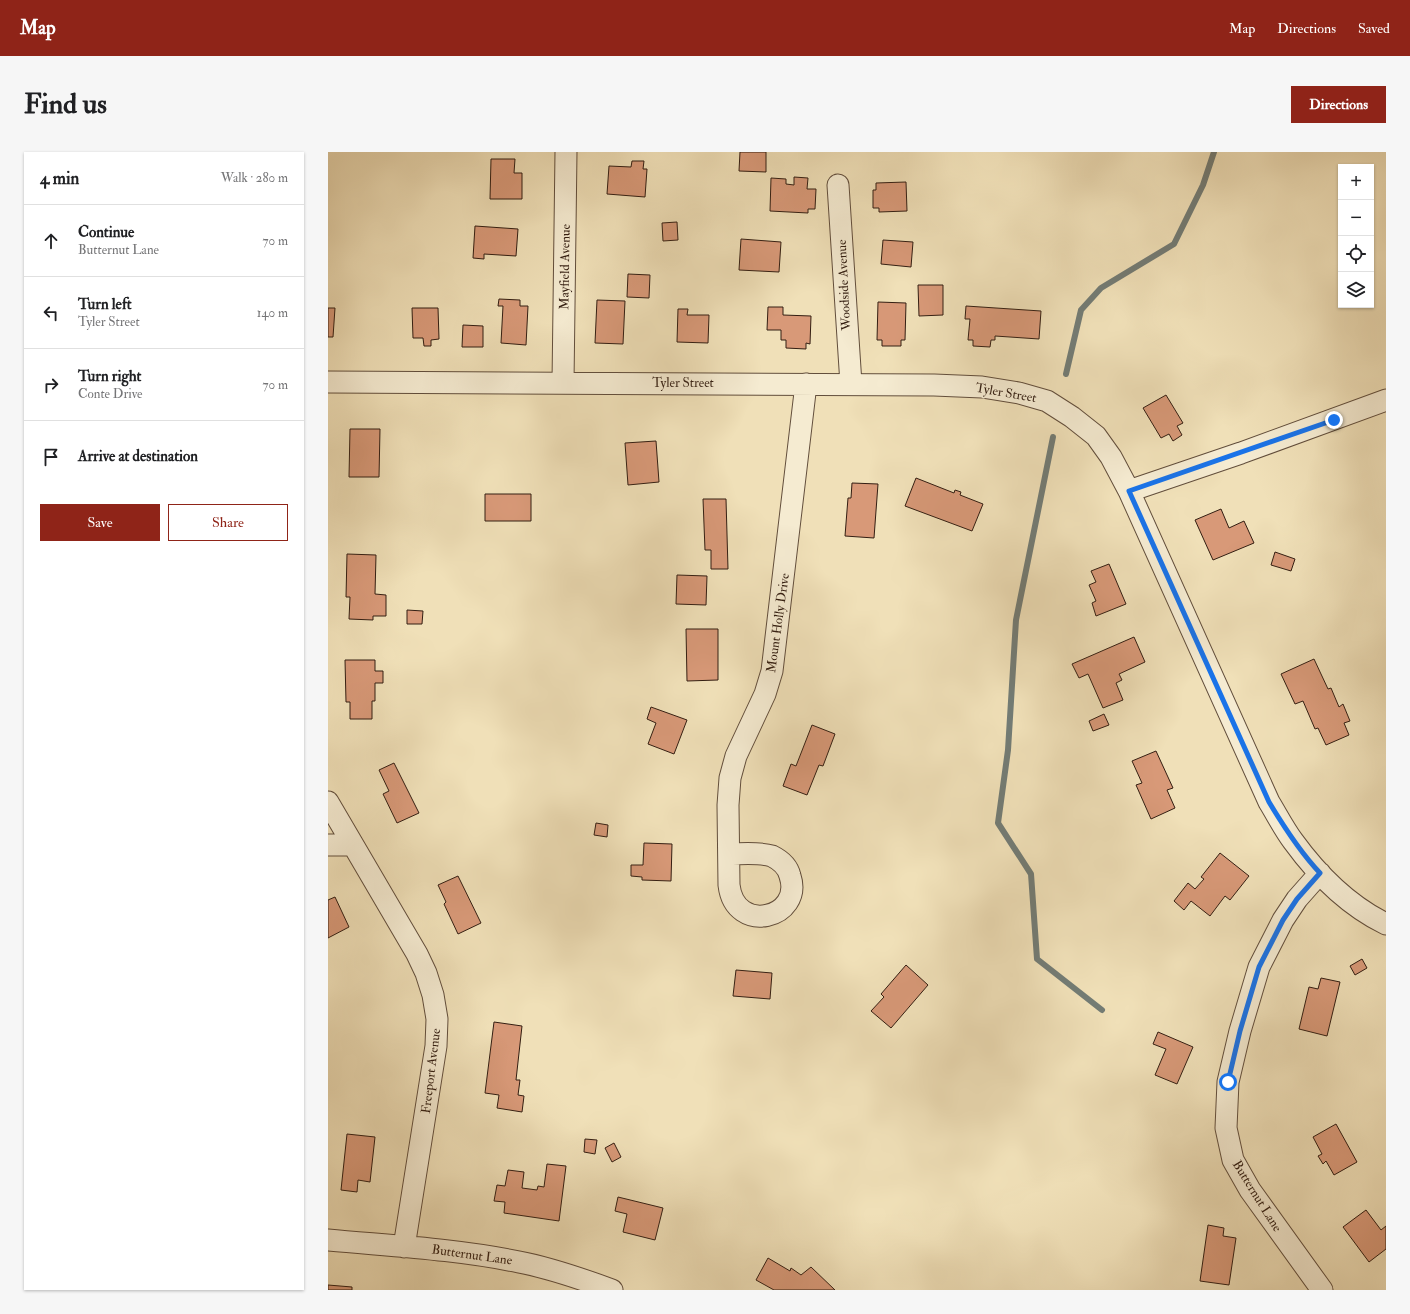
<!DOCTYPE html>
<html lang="en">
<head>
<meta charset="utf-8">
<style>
	body { margin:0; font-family:"IM FELL Double Pica",serif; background:#f6f6f6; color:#202124 }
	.controls { position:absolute; right:12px; top:12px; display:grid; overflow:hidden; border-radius:0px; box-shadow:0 1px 3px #0004 }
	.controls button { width:36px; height:36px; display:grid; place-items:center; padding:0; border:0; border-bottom:1px solid #e0e0e0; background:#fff; color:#202124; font:20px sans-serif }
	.stop { position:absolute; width:12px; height:12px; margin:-9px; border:3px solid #1a73e8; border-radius:50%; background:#fff }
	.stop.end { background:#1a73e8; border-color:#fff; box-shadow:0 1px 4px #0008 }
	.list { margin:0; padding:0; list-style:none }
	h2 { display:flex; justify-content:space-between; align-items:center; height:52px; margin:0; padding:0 16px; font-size:17px }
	h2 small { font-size:13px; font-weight:400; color:#757577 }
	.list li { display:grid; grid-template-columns:26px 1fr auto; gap:12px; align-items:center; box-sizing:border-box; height:72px; padding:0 16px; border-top:1px solid #e0e0e0 }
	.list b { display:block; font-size:15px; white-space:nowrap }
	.list p { margin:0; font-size:13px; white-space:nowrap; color:#757577 }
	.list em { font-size:13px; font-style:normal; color:#757577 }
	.actions { display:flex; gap:8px; padding:12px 16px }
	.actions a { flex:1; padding:9px 0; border:1px solid #8f2418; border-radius:0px; text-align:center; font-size:14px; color:#8f2418 }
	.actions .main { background:#8f2418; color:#fff }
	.icon { flex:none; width:22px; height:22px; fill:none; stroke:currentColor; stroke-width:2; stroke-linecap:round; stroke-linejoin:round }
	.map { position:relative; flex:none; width:1058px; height:1138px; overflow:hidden; border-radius:0px }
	header { display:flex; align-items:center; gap:24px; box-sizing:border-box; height:56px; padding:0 20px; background:#8f2418; color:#fff }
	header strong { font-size:19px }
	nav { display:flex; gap:22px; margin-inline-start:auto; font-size:14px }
	.intro { display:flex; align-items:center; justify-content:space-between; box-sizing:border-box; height:96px; padding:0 24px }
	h1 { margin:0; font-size:28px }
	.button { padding:10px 18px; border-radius:0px; background:#8f2418; color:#fff; font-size:14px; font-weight:700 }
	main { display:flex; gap:24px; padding:0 24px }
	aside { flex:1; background:#fff; border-radius:0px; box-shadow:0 1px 3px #0004 }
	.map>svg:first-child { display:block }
</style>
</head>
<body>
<header>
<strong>Map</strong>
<nav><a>Map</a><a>Directions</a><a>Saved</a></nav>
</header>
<div class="intro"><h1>Find us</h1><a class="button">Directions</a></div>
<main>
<aside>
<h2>4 min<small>Walk · 280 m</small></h2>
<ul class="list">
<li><svg class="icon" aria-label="ahead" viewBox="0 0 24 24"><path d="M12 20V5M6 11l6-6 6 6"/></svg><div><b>Continue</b><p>Butternut Lane</p></div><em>70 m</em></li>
<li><svg class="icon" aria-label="left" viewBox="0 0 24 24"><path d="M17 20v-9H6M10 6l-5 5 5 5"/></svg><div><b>Turn left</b><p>Tyler Street</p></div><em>140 m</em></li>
<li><svg class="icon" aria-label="right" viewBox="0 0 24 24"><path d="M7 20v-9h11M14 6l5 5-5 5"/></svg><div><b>Turn right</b><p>Conte Drive</p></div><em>70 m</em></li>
<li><svg class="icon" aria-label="arrive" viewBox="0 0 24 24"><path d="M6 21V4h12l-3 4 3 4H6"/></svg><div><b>Arrive at destination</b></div></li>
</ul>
<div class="actions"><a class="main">Save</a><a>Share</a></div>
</aside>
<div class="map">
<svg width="1058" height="1138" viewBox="0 0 1058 1138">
	<rect width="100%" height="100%" fill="#f0e0b8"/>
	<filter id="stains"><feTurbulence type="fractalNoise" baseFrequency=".005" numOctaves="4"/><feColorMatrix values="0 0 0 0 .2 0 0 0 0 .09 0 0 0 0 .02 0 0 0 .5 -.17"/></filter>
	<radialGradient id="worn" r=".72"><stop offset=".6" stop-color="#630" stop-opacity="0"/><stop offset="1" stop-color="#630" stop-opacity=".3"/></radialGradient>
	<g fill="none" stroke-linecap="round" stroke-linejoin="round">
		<path stroke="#737c75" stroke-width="6" d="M 738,222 L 753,158 L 773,136 L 846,92 L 875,33 L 886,0
			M 725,285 L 688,468 L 680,598 L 670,671 L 703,722 L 709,807 L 774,858"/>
	</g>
	<path fill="#d89978" stroke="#331e12" d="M 412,0 L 438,0 L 438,20 L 411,19 Z
		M 163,7 L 187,7 L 186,21 L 194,21 L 194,47 L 162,47 Z
		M 304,9 L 316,9 L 315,17 L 319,17 L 317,45 L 279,42 L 281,14 L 303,15 Z
		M 466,25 L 480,26 L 479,37 L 488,37 L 487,57 L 480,57 L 480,61 L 442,59 L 443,26 L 458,27 L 458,32 L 466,33 Z
		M 578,30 L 579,59 L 551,60 L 551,56 L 545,56 L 545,38 L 548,38 L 548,31 Z
		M 349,70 L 350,88 L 335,89 L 334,71 Z
		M 147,74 L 190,77 L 188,104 L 156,102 L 156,107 L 145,106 Z
		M 413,87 L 453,90 L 451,120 L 411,118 Z
		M 555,88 L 585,90 L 583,115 L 553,112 Z
		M 300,122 L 322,123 L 321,146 L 299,145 Z
		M 590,133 L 615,133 L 615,163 L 591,164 Z
		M 171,147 L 192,148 L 192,154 L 200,154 L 198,193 L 173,191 L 175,154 L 170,154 Z
		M 269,148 L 297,149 L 295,192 L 267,191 Z
		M 550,150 L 578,151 L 577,188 L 573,188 L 573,194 L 554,194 L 554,188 L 549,188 Z
		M 638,154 L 713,159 L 711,187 L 667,184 L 667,188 L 663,188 L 662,195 L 645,194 L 645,188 L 640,188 L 642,167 L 637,167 Z
		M 440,155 L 455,155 L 455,163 L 483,164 L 482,192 L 478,191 L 478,197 L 458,196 L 458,188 L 453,188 L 453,178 L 439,178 Z
		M 0,156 L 7,156 L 5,185 L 0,185 Z
		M 84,156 L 110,156 L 111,187 L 103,188 L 103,194 L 96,194 L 95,186 L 85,186 Z
		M 350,157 L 360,157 L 359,163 L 381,163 L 380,191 L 349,190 Z
		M 135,173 L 155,174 L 155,195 L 134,195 Z
		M 838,243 L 855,271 L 849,274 L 854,283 L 845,289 L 841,282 L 833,286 L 815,256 Z
		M 22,277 L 52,277 L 51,325 L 21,325 Z
		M 328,289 L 331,330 L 300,333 L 297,291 Z
		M 588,326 L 626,341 L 627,338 L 633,340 L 632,343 L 655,352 L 644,379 L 577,354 Z
		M 524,331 L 550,332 L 546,386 L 517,384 L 520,346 L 523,346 Z
		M 157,342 L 203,342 L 203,369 L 157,369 Z
		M 375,347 L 398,347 L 400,417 L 383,417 L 383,398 L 377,398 Z
		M 893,357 L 901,376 L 916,369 L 926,391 L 885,408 L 867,368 Z
		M 947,400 L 967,407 L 963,419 L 943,413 Z
		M 19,402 L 48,403 L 47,442 L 58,443 L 58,464 L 45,464 L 45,468 L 21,467 L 22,445 L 18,445 Z
		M 781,412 L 798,452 L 768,464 L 764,451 L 768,449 L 761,433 L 768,430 L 763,419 Z
		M 349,423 L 379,424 L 378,453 L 348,452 Z
		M 79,458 L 95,459 L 94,472 L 79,472 Z
		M 358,477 L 390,477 L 390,528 L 359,529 Z
		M 806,485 L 817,510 L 791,522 L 794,528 L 788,531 L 795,548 L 775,556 L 760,522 L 751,526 L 744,512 Z
		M 986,507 L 1000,537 L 1003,536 L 1011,555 L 1015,552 L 1022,569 L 1016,571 L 1021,583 L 998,593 L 990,576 L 987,577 L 975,549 L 967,552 L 953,522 Z
		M 17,508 L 47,508 L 47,519 L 55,519 L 55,531 L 47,531 L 47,549 L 44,549 L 44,567 L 22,567 L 22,550 L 18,550 Z
		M 323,555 L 359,568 L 346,602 L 320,592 L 328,571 L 319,567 Z
		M 776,562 L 781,573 L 765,579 L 761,569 Z
		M 484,573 L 507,582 L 495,614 L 491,613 L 479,643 L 455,634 L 463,612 L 468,614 Z
		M 828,599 L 845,636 L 839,638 L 847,656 L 823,667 L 808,633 L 814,631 L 804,609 Z
		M 66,611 L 91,661 L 69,671 L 55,642 L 61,639 L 51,618 Z
		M 268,671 L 280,673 L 279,685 L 266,683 Z
		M 316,691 L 344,692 L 343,729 L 314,728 L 314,725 L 303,724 L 303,713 L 315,713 Z
		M 892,701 L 921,724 L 902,748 L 897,744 L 882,764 L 863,749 L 856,758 L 846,749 L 860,731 L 867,737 L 876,727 L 873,725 Z
		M 130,724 L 153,771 L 130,782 L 116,752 L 118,750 L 110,733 Z
		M 7,745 L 21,775 L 0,786 L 0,748 Z
		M 1034,807 L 1039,816 L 1027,823 L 1022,814 Z
		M 578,813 L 600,833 L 563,876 L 543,859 L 556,845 L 553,842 Z
		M 408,818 L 444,821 L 442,847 L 405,844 Z
		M 993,826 L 1012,830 L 999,884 L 971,877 L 981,835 L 990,837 Z
		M 166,870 L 194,874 L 188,928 L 192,928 L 190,943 L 196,944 L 194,960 L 169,956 L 171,943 L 157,941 Z
		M 830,880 L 865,895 L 849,932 L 827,923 L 838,897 L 825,892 Z
		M 1008,972 L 1029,1010 L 1006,1023 L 998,1009 L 995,1012 L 990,1004 L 994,1002 L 985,985 Z
		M 19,982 L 47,985 L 42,1030 L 30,1028 L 29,1040 L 13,1038 Z
		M 257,987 L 269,988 L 267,1002 L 256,1000 Z
		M 286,991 L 293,1005 L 284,1010 L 277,996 Z
		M 219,1012 L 238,1014 L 231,1069 L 176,1061 L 177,1050 L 166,1049 L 169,1033 L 177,1034 L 180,1018 L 196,1020 L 194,1036 L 209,1038 L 210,1034 L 216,1035 Z
		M 290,1045 L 335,1056 L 327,1088 L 295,1080 L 299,1062 L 287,1059 Z
		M 1038,1058 L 1053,1078 L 1058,1074 L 1058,1097 L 1041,1110 L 1015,1075 Z
		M 880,1073 L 896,1076 L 895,1084 L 908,1086 L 901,1133 L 872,1129 Z
		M 440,1106 L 462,1119 L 463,1116 L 473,1123 L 483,1115 L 507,1138 L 446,1138 L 428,1128 Z
		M 0,1133 L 24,1135 L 24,1138 L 0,1138 Z"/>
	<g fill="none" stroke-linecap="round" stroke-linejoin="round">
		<g stroke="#624e3c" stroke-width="23">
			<path id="minor" d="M 510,33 L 523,232
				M 0,230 L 606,233 L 654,235 L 691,241 L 719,249 L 744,265 L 768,284 L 783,305 L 801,339 L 941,650 C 949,663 956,677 965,689 C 989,722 1021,754 1058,772
				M 235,231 L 238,0
				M 801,339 L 913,301 L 1058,248
				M 0,650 L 89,802 L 98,821 L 105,843 L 109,867 L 108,894 L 76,1095
				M 0,693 L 25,693
				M 401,702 C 414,702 431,700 444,704 C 452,708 460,715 462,724 C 476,766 407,784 401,733 L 400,653 L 402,626 L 408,604 L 437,542 L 444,519 L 478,232
				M 992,721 L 969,747 L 955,768 L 931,815 L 912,879 L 900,930 L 898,976 L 905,1008 L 922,1038 L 994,1138
				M 0,1088 C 64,1094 128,1097 191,1110 C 223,1116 254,1127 284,1138"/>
		</g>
		<use href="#minor" stroke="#f5ebd1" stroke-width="21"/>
	</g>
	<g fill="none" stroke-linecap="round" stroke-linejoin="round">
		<path stroke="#1a73e8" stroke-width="5" d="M 900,930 L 912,879 L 931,815 L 955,768 L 969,747 L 992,721 C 972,700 956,675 941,650 L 801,339 L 1006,268"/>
	</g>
	<g text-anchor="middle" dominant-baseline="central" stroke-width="3.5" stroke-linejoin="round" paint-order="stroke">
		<g font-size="13" fill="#331e12" stroke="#f5ebd1">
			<text transform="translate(237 115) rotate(-89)">Mayfield Avenue</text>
			<text transform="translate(516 133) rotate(-93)">Woodside Avenue</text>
			<text x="355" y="231">Tyler Street</text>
			<text transform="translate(678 241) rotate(10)">Tyler Street</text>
			<text transform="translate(450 471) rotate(-82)">Mount Holly Drive</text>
			<text transform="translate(103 919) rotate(-83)">Freeport Avenue</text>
			<text transform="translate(929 1044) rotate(58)">Butternut Lane</text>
			<text transform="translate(144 1103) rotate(8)">Butternut Lane</text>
		</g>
	</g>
	<rect width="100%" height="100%" filter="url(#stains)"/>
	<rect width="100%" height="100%" fill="url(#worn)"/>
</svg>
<div class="controls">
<button>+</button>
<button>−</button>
<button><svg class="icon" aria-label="locate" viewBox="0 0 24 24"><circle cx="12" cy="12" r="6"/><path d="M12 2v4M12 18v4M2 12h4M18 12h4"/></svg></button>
<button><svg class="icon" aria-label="layers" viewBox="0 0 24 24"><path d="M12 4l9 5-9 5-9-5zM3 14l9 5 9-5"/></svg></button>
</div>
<div class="stop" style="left:900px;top:930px"></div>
<div class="stop end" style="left:1006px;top:268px"></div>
</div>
</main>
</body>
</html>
